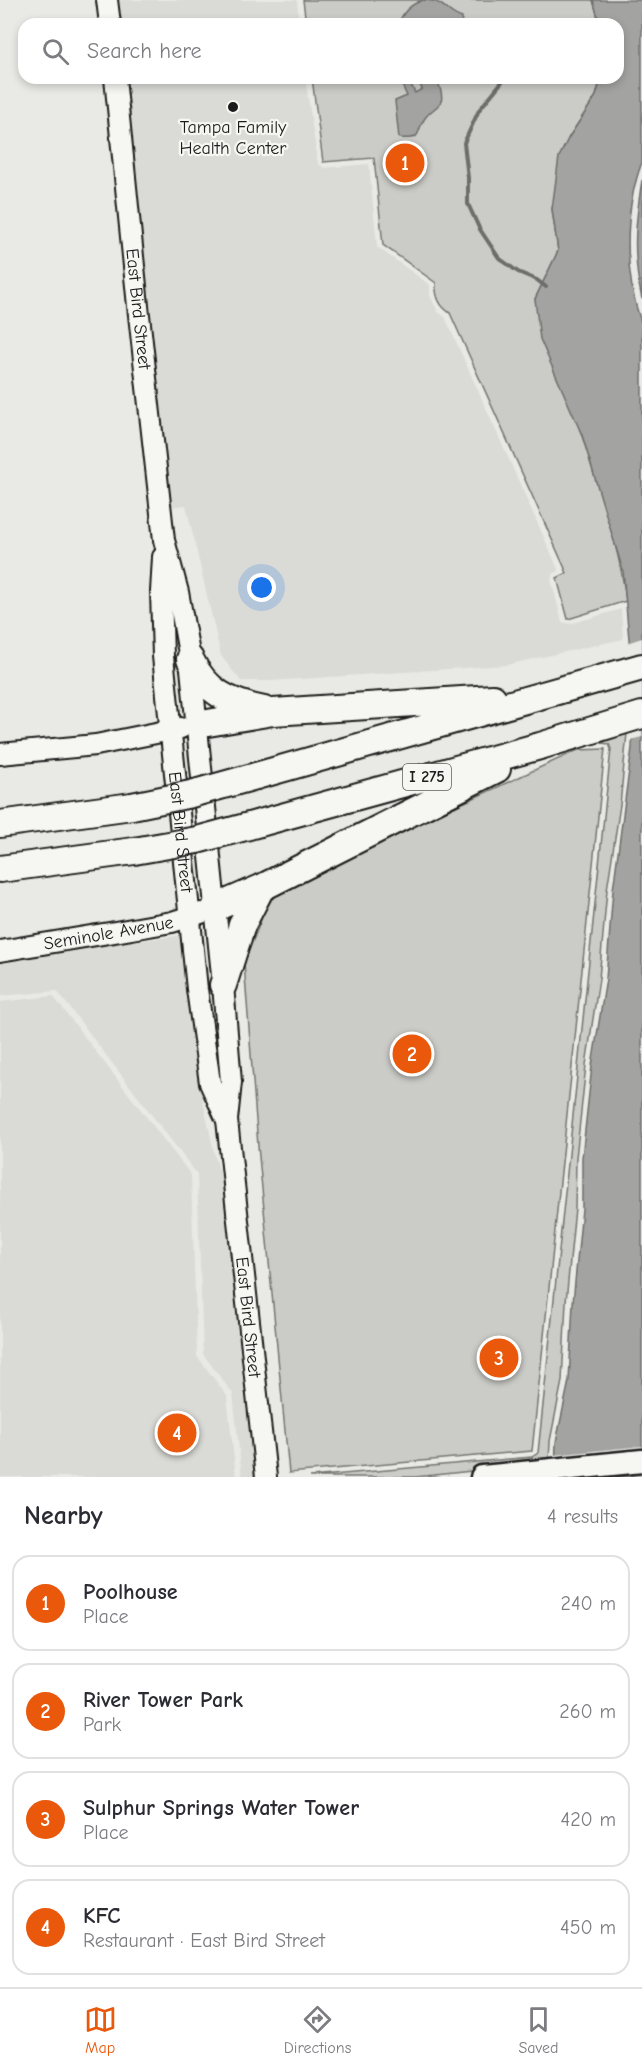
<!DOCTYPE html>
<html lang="en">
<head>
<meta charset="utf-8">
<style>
	body { margin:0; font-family:"Comic Neue",sans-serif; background:#f7f7f7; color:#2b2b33 }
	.you { position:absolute; left:262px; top:588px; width:21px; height:21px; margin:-15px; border:4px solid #fff; border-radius:50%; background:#1a73e8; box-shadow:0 0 0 9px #1a73e833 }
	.badge { display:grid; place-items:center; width:39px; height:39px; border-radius:50%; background:#ea580c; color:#fff; font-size:20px; font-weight:700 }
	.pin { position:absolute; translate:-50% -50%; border:3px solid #fff; box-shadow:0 2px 6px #0006 }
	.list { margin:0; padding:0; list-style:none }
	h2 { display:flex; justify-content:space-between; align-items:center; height:78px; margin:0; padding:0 24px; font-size:26px }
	h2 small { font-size:20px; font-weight:400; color:#7c7c81 }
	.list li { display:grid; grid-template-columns:39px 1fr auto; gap:18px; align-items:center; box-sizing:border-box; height:96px; margin:0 12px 12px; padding:0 12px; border:2px solid #e1e1e2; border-radius:18px }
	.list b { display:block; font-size:22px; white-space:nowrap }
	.list p { margin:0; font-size:20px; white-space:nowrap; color:#7c7c81 }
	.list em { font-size:20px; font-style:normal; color:#7c7c81 }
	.icon { flex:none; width:33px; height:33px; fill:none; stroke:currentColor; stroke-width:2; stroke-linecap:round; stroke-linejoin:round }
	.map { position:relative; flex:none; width:642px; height:1477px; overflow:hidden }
	.search { position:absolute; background:#fff; box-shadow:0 3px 9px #0003; left:18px; right:18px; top:18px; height:66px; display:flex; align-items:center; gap:15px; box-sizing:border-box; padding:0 21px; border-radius:18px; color:#7c7c81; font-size:22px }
	.sheet { height:510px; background:#fff }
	nav { display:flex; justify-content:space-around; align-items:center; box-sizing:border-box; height:84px; border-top:2px solid #e1e1e2; background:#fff; font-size:16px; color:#7c7c81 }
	nav a { display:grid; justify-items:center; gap:3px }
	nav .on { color:#ea580c }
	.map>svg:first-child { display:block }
</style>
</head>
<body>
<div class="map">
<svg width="642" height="1477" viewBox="0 0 642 1477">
	<rect width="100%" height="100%" fill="#e9e9e5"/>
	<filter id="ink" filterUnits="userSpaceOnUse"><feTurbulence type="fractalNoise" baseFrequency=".0167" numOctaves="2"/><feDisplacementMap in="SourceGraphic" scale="12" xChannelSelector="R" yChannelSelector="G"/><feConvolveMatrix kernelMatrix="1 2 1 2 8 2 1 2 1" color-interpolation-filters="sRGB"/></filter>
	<g filter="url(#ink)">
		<path fill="#dadad6" d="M 115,0 L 297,0 L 299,24 L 117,24 Z
			M 123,78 L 305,78 L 318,164 L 324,168 L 369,164 L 377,247 L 430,285 L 430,296 L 438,312 L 445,317 L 559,571 L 553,574 L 551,579 L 562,622 L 570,624 L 621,609 L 623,639 L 506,665 L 271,681 L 241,681 L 221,656 L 186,505 L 168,507 Z
			M 184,935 L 202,1096 L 215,1157 L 228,1196 L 259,1477 L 242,1477 L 233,1394 L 203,1354 L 197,1174 L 57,991 L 0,996 L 0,958 Z
			M 53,996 L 191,1175 L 197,1356 L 227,1396 L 236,1477 L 0,1477 L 0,1002 Z"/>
		<path fill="#cbcbc7" stroke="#747472" stroke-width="1.5" d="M 303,0 L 593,0 L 600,24 L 306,24 Z
			M 312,78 L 601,78 L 596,96 L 569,137 L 552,209 L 558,251 L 535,299 C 555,358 577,417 595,477 C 608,518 621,558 626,601 L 568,619 L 557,578 L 567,573 L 450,313 C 439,306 435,296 436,283 L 383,245 L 374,158 L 323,162 Z
			M 627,733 L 620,805 L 607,890 L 599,979 L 586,1065 L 576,1158 L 575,1208 L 566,1302 L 562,1381 L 550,1441 L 549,1463 L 415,1477 L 310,1477 L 532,1457 L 538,1453 L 611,749 L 609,744 L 601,743 Z
			M 605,749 L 532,1451 L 289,1473 L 258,1146 L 244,963 L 263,915 L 278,888 L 578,750 Z"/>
		<path fill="#a3a3a1" stroke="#6d6d6c" stroke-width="1.5" d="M 423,0 C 446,0 445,13 462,18 L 461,24 L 399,24 C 402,12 412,4 423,0 Z
			M 593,0 L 642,0 L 642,162 C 623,213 624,275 642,325 L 642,1477 L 555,1477 L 556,1442 L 569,1381 L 573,1303 L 582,1209 L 582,1158 L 592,1066 L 606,979 L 613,890 L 632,748 L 634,696 L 623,571 L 582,435 L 540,339 L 535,299 L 558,251 L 552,209 L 559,157 L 569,137 L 596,96 L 601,78 L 618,78 L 618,24 L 600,24 Z
			M 417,78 L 446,78 L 438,82 C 448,108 436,103 425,118 C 414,133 425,140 399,138 L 395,101 L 407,96 L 401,83 L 409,80 L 415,93 L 422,89 Z
			M 642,180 L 642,299 C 632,255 635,224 642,180 Z"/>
		<path fill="#e9e9e5" d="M 642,638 L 642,737 L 630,740 L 631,696 L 627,643 Z
			M 642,1446 L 642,1476 L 552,1477 L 553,1455 Z"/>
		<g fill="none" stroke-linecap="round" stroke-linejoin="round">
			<path stroke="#6d6d6c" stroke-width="4" d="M 505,78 L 479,110 L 464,143 L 468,178 L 468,204 L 479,228 L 499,258 L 518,272 L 537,280 L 546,287"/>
			<g stroke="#1c1c1c" stroke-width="24">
				<g id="secondary">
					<path d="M 107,0 L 110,24"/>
					<path id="s1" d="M 115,78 L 138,306 L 164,540 L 178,592 L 190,659 L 223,985 L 231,1082 L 227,1120 L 266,1477"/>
					<path id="s2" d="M 163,557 L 161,592 L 163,656 L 197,989 L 210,1083 L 226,1118"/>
					<path d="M 0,754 L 96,745 L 181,728"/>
					<path id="s3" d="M 0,951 L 109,933 L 172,922 L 201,913"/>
				</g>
			</g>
			<g stroke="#1c1c1c" stroke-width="27">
				<path id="primary" d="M 482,1477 L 642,1461"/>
			</g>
			<g stroke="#1c1c1c" stroke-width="30">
				<path id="highway" d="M 190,659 C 206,692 229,703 264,710
					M 196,725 L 273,712 L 493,698
					M 256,776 L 642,667
					M 260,823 L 540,746 L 642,715
					M 0,824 L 132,806
					M 0,869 L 134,851
					M 215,908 L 261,888 L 497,769
					M 223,985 L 242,925 L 261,888"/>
			</g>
			<use href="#secondary" stroke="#f6f6f2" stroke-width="20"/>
			<use href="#primary" stroke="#f6f6f2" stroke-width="22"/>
			<use href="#highway" stroke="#f6f6f2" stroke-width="26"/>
			<g stroke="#1c1c1c" stroke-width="30" stroke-linecap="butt">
				<path id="highway-bridge" d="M 132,806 L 191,794 L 256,776
					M 134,851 L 197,840 L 260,823"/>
			</g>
			<use href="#highway-bridge" stroke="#f6f6f2" stroke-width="26"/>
		</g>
	</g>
	<circle fill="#1c1c1c" stroke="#f6f6f2" stroke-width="2" cx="233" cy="107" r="6"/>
	<g text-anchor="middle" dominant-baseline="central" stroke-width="4.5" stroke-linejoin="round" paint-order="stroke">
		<rect fill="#f6f6f2" stroke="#5d5d5c" stroke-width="1.5" x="403" y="764" width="48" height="26" rx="4.5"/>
		<g font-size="16" font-weight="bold" fill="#1c1c1c">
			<text x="427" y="777">I 275</text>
		</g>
		<g font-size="18" fill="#1c1c1c" stroke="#f6f6f2">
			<text x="233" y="127">Tampa Family<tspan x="233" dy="21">Health Center</tspan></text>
		</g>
		<g font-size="18" fill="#1c1c1c" stroke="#f6f6f2">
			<text stroke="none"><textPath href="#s1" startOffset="232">East Bird Street</textPath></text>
			<text stroke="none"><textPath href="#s2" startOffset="276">East Bird Street</textPath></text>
			<text stroke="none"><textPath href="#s3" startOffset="110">Seminole Avenue</textPath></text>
			<text stroke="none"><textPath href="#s1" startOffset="1248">East Bird Street</textPath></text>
		</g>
	</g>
</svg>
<div class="you"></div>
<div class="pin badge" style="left:405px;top:163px">1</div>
<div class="pin badge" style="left:412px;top:1054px">2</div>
<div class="pin badge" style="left:499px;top:1358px">3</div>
<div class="pin badge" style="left:177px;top:1433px">4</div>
<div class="search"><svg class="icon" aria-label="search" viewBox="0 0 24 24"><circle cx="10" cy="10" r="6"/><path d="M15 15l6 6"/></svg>Search here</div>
</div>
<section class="sheet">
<h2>Nearby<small>4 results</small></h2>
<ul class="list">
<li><span class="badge">1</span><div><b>Poolhouse</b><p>Place</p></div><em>240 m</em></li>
<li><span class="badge">2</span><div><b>River Tower Park</b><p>Park</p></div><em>260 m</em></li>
<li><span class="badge">3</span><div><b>Sulphur Springs Water Tower</b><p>Place</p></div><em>420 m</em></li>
<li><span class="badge">4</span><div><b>KFC</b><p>Restaurant · East Bird Street</p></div><em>450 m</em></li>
</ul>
</section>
<nav>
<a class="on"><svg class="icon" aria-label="map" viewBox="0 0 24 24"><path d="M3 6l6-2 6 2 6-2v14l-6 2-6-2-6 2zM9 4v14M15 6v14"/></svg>Map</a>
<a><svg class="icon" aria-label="directions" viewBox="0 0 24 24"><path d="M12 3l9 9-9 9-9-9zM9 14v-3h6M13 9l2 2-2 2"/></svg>Directions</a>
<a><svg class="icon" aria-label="saved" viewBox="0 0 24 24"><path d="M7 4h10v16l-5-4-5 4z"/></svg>Saved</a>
</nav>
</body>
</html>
